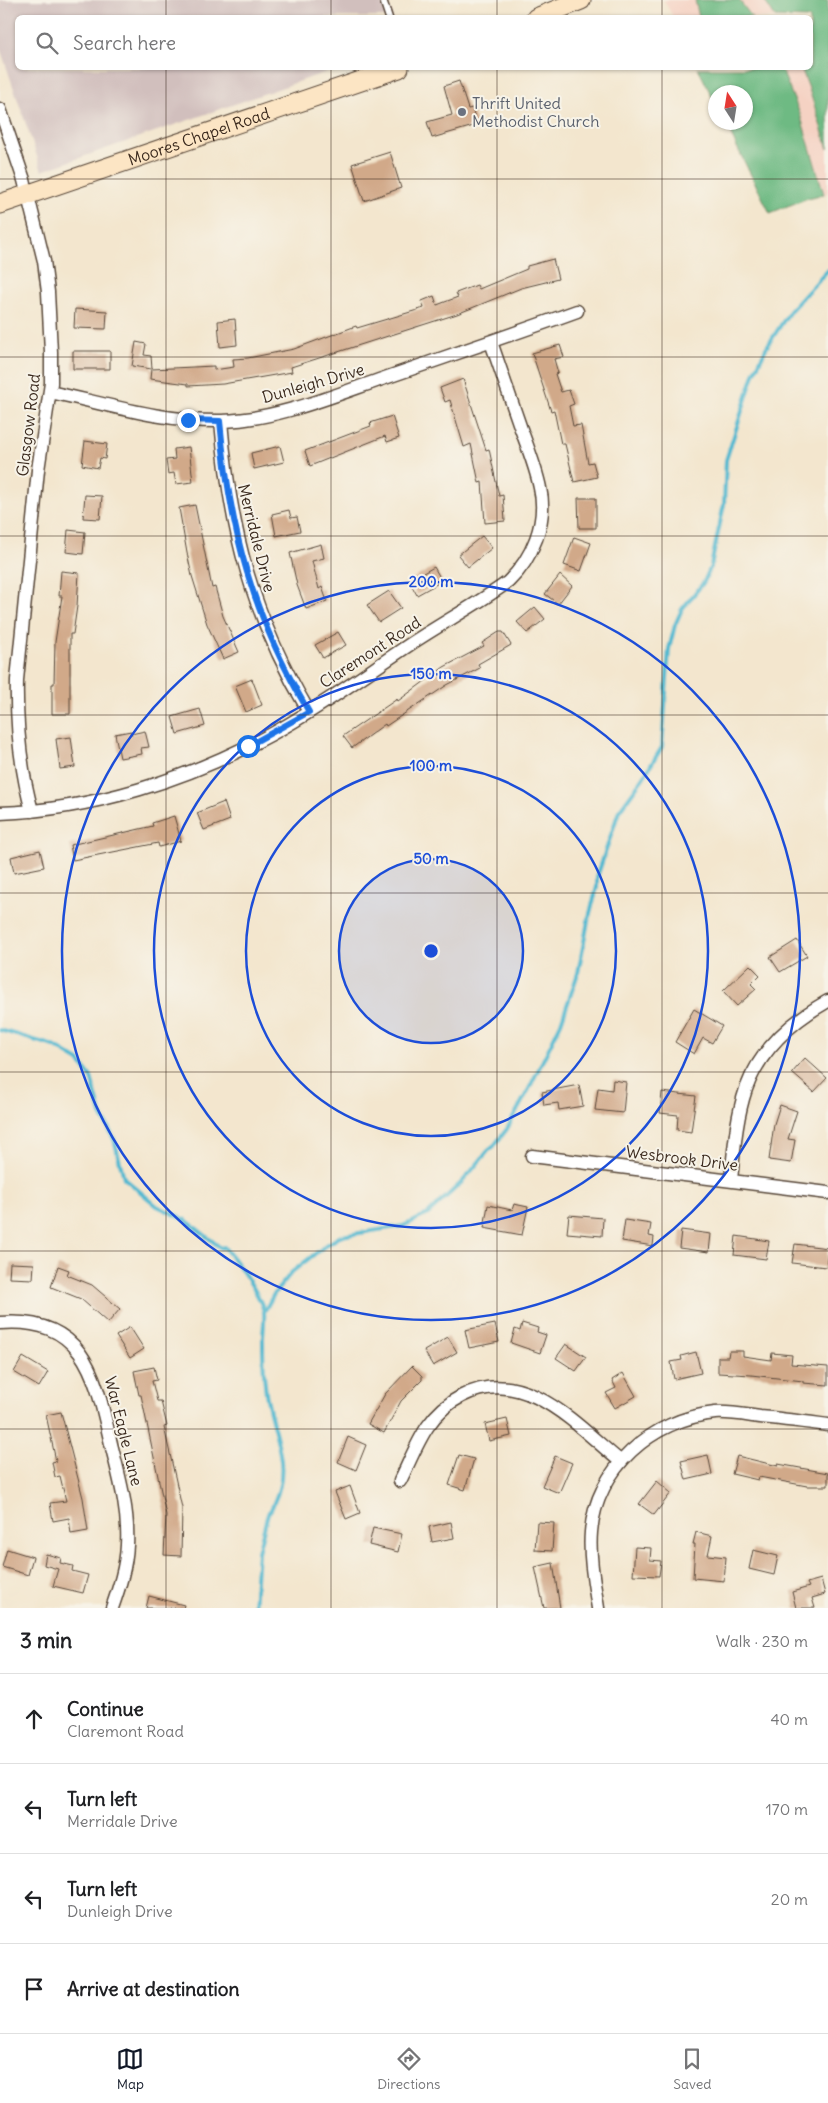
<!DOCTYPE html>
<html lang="en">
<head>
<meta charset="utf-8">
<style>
	body { margin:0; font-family:Delius,sans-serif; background:#f6f6f6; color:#202124 }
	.compass { position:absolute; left:708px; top:85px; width:45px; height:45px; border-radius:50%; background:#fff; box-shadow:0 1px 4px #0004; rotate:348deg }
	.stop { position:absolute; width:15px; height:15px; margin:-11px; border:4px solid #1a73e8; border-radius:50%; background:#fff }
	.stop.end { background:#1a73e8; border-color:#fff; box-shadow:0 1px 5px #0008 }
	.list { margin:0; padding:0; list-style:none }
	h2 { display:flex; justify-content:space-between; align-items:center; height:65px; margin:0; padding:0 20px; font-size:21px }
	h2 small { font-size:16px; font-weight:400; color:#757577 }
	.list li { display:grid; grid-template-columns:32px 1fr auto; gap:15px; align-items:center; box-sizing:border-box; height:90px; padding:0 20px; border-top:1px solid #e0e0e0 }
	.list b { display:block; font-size:19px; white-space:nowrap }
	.list p { margin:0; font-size:16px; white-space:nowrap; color:#757577 }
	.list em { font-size:16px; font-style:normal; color:#757577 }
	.icon { flex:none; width:28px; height:28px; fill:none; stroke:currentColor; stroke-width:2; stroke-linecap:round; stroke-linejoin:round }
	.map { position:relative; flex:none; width:828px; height:1608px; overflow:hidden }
	.search { position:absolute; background:#fff; box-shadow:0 1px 4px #0004; left:15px; right:15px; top:15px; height:55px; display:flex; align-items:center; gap:12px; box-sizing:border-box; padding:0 18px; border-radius:8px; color:#757577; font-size:19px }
	.sheet { height:425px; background:#fff }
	nav { display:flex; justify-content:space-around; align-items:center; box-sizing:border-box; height:70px; border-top:1px solid #e0e0e0; background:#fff; font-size:14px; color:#757577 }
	nav a { display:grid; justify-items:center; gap:2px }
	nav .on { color:#111827 }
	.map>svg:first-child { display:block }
</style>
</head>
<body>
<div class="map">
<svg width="828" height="1608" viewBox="0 0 828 1608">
	<rect width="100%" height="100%" fill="#f7f3e8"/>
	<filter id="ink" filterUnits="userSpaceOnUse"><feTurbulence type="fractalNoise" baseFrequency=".02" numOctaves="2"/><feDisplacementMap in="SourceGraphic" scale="10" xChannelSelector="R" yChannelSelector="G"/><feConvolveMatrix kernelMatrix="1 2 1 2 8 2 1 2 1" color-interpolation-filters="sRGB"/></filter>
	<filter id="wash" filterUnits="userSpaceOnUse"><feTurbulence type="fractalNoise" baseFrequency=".0096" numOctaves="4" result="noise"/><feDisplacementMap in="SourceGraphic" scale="20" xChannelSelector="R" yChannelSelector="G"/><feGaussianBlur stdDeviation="1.12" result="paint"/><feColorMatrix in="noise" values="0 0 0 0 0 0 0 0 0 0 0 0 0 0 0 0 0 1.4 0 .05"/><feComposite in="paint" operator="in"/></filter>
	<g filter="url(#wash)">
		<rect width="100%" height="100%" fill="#f3e6ce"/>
		<path fill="#f5d2c3" d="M 664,0 L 828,0 L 828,193 L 808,198 L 770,213 L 725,123 L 746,122 L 746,92 L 716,92 L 715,103 L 698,68 L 810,68 L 810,18 L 673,17 Z"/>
		<path fill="#d1bfbd" d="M 0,0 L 387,0 L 393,17 L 18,18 L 18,68 L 338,68 L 42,171 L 0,48 Z"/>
		<path fill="#6eba83" stroke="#547250" d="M 695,0 L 739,0 L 752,17 L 699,17 Z
			M 764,0 L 828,0 L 828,149 L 808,86 L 801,68 L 810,68 L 810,18 L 775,17 Z
			M 698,68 L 781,68 L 800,114 L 824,194 L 808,198 L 770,213 L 725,123 L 746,122 L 746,92 L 716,92 L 715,103 Z"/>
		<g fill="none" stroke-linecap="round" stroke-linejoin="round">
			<path stroke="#52b9d0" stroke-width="4" d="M 0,1030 L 54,1046 L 79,1061 L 91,1077 L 101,1114 L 114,1139 L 124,1178 L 157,1206 L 186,1220 L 221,1248 L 224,1247 C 236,1262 260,1293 264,1312 C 265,1320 263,1330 263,1339 C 263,1354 263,1369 265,1385 C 268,1423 293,1462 275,1500 C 272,1506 273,1509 268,1513 L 258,1552 L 254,1608
				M 264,1312 L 274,1294 L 292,1272 L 325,1246 L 341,1236 L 403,1226 L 428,1214 L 463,1181 L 488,1151 L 493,1147 L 507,1129 L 529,1089 L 561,1023 L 578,973 L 588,921 L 597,887 L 597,877 L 619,811 L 643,778 L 662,747 L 669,649 L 675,625 L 682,609 L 704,582 L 711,566 L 724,504 L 726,460 L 754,374 L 766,348 L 790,311 L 828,270"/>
		</g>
		<g id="blocks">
			<path fill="#d1a989" d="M 459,81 L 468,109 L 472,108 L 477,125 L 432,138 L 427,122 L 452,115 L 444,86 Z
				M 390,152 L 401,188 L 364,201 L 352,164 Z
				M 553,259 L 558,279 L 521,288 L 457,314 L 291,367 L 292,372 L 223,384 L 188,386 L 188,384 L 150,379 L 151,369 L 132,366 L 136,342 L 146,344 L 144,355 L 151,356 L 152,369 L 214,366 L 214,370 L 234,367 L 233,359 L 248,358 L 294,349 L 356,326 L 357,328 L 424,308 L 422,301 L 434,296 L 437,305 L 458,297 L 456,293 L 477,285 L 479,289 L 527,269 L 527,266 Z
				M 75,309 L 107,311 L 106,329 L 74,328 Z
				M 235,319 L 237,345 L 220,347 L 218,321 Z
				M 560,345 L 564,357 L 554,359 L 558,373 L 555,374 L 561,392 L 569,390 L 574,404 L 569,406 L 573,426 L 581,425 L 588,463 L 593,462 L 597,477 L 574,482 L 565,444 L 561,444 L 554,410 L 551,411 L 532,353 Z
				M 73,351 L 110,351 L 110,369 L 73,369 Z
				M 463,379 L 486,450 L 489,449 L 499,496 L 503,495 L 505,521 L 485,523 L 482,482 L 479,483 L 471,444 L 464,447 L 450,400 L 445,402 L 440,388 Z
				M 392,416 L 399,438 L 387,442 L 385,436 L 310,466 L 305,451 L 371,426 L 370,423 Z
				M 85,441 L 107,444 L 105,459 L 100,458 L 98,468 L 82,465 Z
				M 280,446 L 284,462 L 254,469 L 251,453 Z
				M 189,447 L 193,482 L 176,484 L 174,473 L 168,474 L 166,460 L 175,459 L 174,449 Z
				M 85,495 L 102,496 L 100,519 L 83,518 Z
				M 578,498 L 596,498 L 596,528 L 579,528 Z
				M 195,505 L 212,588 L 215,587 L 223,616 L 239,652 L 223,659 L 207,624 L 192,576 L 187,553 L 179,508 Z
				M 289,510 L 291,518 L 297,517 L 300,531 L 276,536 L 272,514 Z
				M 68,530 L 85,532 L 83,554 L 66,552 Z
				M 482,536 L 492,548 L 468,567 L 458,555 Z
				M 574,537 L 591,543 L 581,571 L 564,565 Z
				M 321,544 L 324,558 L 312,561 L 319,589 L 322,587 L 327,601 L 306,609 L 297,585 L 290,553 Z
				M 434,567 L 442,581 L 417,595 L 409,581 Z
				M 61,571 L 79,573 L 77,606 L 73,634 L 70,634 L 70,714 L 52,714 L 52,684 L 54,684 L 55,642 L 62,596 L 59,596 Z
				M 560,575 L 572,586 L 558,604 L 545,594 Z
				M 389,591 L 401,608 L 379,622 L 367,605 Z
				M 535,607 L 545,619 L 527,633 L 517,622 Z
				M 338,632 L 346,645 L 323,658 L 315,645 Z
				M 499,632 L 503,632 L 511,645 L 478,664 L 480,668 L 447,685 L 386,726 L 385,724 L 352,748 L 343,736 L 397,699 L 398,701 L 444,667 L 484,646 L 482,643 Z
				M 252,679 L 262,705 L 246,712 L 235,686 Z
				M 200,709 L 205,726 L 177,734 L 172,717 Z
				M 131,731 L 131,734 L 145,731 L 149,747 L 141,748 L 142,754 L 120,758 L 115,734 Z
				M 71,737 L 75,767 L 60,769 L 56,739 Z
				M 224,802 L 230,820 L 204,830 L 197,813 Z
				M 174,816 L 181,841 L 159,847 L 158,843 L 73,860 L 70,845 L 153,826 L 152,823 Z
				M 40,850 L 44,867 L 14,873 L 11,857 Z
				M 797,940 L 807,956 L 780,972 L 770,957 Z
				M 750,965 L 760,975 L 751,984 L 756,989 L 737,1006 L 723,991 Z
				M 694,1009 L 722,1026 L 712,1043 L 703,1038 L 694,1054 L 675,1042 Z
				M 805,1058 L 827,1078 L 814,1092 L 792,1073 Z
				M 613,1080 L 626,1082 L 623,1113 L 595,1110 L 598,1088 L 612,1090 Z
				M 579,1085 L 583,1106 L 559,1110 L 558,1103 L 544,1105 L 542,1092 Z
				M 662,1092 L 696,1096 L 691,1132 L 677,1130 L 678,1115 L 660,1113 Z
				M 780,1105 L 797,1111 L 788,1139 L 795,1140 L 791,1163 L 769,1160 L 774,1124 Z
				M 514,1204 L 528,1207 L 522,1235 L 484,1228 L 488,1205 L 512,1210 Z
				M 569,1215 L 603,1218 L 602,1236 L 567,1233 Z
				M 625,1220 L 651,1224 L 649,1236 L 654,1237 L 653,1246 L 622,1241 Z
				M 681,1230 L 711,1234 L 709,1252 L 679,1248 Z
				M 736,1236 L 769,1241 L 766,1259 L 734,1255 Z
				M 795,1244 L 828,1248 L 826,1267 L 792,1263 Z
				M 10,1263 L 34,1264 L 33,1279 L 9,1278 Z
				M 58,1266 L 69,1270 L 67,1275 L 92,1285 L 120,1309 L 108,1323 L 81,1299 L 51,1287 Z
				M 522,1323 L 538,1328 L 537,1332 L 546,1335 L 540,1353 L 511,1343 L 515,1329 L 520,1331 Z
				M 495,1324 L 499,1342 L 469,1348 L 465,1330 Z
				M 130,1327 L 144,1349 L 130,1358 L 116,1336 Z
				M 448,1337 L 457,1352 L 433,1366 L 424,1351 Z
				M 566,1344 L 586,1357 L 576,1371 L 556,1358 Z
				M 729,1351 L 743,1351 L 743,1356 L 771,1360 L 772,1353 L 792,1355 L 791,1364 L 828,1367 L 828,1385 L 803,1383 L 803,1381 L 751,1375 L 718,1373 L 718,1357 L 728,1357 Z
				M 696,1352 L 701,1373 L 674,1379 L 671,1362 L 682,1360 L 681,1356 Z
				M 23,1357 L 48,1372 L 39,1387 L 14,1372 Z
				M 412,1366 L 422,1376 L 422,1380 L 401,1401 L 384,1433 L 368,1424 L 385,1394 Z
				M 154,1367 L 157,1380 L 152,1381 L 157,1401 L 161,1401 L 167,1426 L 164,1427 L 182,1508 L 181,1556 L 164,1555 L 166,1515 L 141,1395 L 139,1395 L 134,1371 Z
				M 623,1373 L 636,1396 L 615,1408 L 606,1393 L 616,1388 L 612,1380 Z
				M 61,1412 L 83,1498 L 88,1531 L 71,1534 L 69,1518 L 53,1521 L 50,1503 L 66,1501 L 60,1476 L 55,1477 L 52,1462 L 56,1461 L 46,1415 Z
				M 507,1419 L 511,1436 L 489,1441 L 485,1424 Z
				M 348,1437 L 366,1445 L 356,1470 L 338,1462 Z
				M 459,1455 L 474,1459 L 465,1490 L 449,1485 Z
				M 708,1455 L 712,1474 L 686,1480 L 681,1461 Z
				M 555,1456 L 572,1463 L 559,1493 L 542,1486 Z
				M 737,1456 L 778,1466 L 778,1464 L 828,1473 L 828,1486 L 807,1486 L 759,1477 L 758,1480 L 732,1474 Z
				M 657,1481 L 671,1493 L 654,1515 L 639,1504 Z
				M 350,1486 L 360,1513 L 346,1519 L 335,1492 Z
				M 451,1522 L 454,1538 L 432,1542 L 429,1527 Z
				M 537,1522 L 554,1523 L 552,1551 L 535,1550 Z
				M 373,1528 L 402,1534 L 398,1552 L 369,1545 Z
				M 696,1532 L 712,1536 L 708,1555 L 726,1557 L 724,1581 L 693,1578 L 695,1544 L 693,1544 Z
				M 635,1547 L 651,1548 L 650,1560 L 661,1561 L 659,1576 L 633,1575 Z
				M 7,1549 L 33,1557 L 28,1575 L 2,1567 Z
				M 753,1550 L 778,1556 L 774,1575 L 749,1569 Z
				M 46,1554 L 61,1558 L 60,1563 L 73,1566 L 72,1571 L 88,1575 L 83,1593 L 53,1586 L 58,1569 L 44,1565 Z
				M 553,1563 L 560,1608 L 544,1608 L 535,1567 Z
				M 821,1579 L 825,1594 L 812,1598 L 815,1608 L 796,1608 L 792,1592 L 809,1587 L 807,1583 Z
				M 149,1596 L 184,1605 L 183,1608 L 146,1608 Z"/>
		</g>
	</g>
	<g filter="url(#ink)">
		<use href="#blocks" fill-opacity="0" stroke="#574638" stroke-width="1"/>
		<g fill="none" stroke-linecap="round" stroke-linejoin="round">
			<g stroke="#574638" stroke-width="9">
				<path id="service" d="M 383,0 L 389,18"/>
			</g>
			<g stroke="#574638" stroke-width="15">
				<path id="minor" d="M 0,109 L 24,180 L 44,261 L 48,292 L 51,352 L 51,383 L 38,470 L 17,680 C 16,725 20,767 32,811
					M 50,392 C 107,404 162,422 222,421 C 274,420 330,397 379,380 C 445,357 511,335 577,311
					M 221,421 C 230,532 252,615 309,712
					M 0,813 C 93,810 188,779 270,735 C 318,709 364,675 409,645 C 442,623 476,605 508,582 C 532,559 548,522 540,488 C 536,468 528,448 521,429 C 511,400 501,371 491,342
					M 532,1156 L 828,1193
					M 731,1180 C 734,1150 736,1118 746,1089 C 760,1050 792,1021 828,1001
					M 0,1323 C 88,1316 96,1381 112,1448 C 120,1480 129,1512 127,1545 C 126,1567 119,1588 112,1608
					M 400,1481 C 409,1463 417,1442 428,1426 C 437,1413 448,1403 462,1396 C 524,1364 577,1426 621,1462
					M 598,1608 C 594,1583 589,1557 591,1532 C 596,1469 652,1419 715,1413 C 730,1412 745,1415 760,1417 C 783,1419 805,1422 828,1425"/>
			</g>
			<g stroke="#574638" stroke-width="21">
				<g id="secondary">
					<path d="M 536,18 L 581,0"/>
					<path id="s1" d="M 0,204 L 399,68"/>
				</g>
			</g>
			<use href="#service" stroke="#fff" stroke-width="6"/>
			<use href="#minor" stroke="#fff" stroke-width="12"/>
			<use href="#secondary" stroke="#fce5c4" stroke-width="19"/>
		</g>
	</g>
	<g fill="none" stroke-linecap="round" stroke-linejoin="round" filter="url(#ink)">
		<path stroke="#1a73e8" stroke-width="6" d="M 188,420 L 220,421 C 230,532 252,615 309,712 L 248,746"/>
	</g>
	<path fill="none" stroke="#3b2a1e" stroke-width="1" stroke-opacity="0.55" d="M 166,0 L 166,18M 331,0 L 331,18M 497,0 L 497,18M 662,0 L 662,18M 166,68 L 166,1608M 331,68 L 331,1608M 497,68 L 497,1608M 662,68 L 662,1608M 0,179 L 828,179M 0,357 L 828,357M 0,536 L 828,536M 0,715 L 828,715M 0,893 L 828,893M 0,1072 L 828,1072M 0,1251 L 828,1251M 0,1429 L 828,1429"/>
	<circle cx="431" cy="951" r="92" fill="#1d4ed8" fill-opacity=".12"/>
	<g fill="none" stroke="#1d4ed8" stroke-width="2.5">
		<circle cx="431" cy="951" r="92"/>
		<circle cx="431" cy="951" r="185"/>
		<circle cx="431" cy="951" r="277"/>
		<circle cx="431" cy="951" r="369"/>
	</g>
	<circle fill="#6b7280" stroke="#f7f3e8" stroke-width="2" cx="462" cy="112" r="5"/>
	<g text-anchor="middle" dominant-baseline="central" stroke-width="4" stroke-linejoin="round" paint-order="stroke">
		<g font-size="16" fill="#5b616d" stroke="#f7f3e8" text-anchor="start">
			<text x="472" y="103">Thrift United<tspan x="472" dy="18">Methodist Church</tspan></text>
		</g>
		<g font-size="16" fill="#3b2a1e" stroke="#f7f3e8">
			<text stroke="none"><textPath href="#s1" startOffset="210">Moores Chapel Road</textPath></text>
			<text transform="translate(313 383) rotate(-16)">Dunleigh Drive</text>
			<text transform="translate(28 425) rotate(-83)">Glasgow Road</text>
			<text transform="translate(257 538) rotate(76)">Merridale Drive</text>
			<text transform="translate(370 652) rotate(-33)">Claremont Road</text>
			<text transform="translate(682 1158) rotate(7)">Wesbrook Drive</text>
			<text transform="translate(124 1431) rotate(76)">War Eagle Lane</text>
		</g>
	</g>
	<circle cx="431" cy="951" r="8" fill="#1d4ed8" stroke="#f7f3e8" stroke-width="2.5"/>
	<g font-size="15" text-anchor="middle" font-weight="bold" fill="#1d4ed8" stroke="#f7f3e8" stroke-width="4" stroke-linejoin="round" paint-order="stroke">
		<text x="431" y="587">200 m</text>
		<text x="431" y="679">150 m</text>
		<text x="431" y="771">100 m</text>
		<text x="431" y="864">50 m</text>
	</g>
</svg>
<svg class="compass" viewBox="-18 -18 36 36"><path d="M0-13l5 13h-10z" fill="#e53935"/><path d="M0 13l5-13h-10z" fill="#757577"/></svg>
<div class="stop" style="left:248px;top:746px"></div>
<div class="stop end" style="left:188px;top:420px"></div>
<div class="search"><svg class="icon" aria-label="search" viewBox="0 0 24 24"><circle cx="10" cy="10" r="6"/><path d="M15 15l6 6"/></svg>Search here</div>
</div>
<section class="sheet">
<h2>3 min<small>Walk · 230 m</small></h2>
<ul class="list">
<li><svg class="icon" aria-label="ahead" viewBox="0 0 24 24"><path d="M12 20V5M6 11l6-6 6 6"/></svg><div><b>Continue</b><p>Claremont Road</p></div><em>40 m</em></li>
<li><svg class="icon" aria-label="left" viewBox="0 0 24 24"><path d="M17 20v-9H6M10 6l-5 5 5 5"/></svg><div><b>Turn left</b><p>Merridale Drive</p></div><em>170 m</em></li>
<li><svg class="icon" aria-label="left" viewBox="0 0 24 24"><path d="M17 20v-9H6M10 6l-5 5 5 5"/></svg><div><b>Turn left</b><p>Dunleigh Drive</p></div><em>20 m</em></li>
<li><svg class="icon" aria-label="arrive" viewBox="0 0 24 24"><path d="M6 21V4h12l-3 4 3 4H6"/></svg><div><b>Arrive at destination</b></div></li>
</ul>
</section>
<nav>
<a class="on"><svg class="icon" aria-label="map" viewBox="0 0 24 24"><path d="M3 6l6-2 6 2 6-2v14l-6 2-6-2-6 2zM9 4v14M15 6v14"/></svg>Map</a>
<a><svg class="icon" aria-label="directions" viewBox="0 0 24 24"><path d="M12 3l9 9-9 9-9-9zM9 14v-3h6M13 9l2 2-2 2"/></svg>Directions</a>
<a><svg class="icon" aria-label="saved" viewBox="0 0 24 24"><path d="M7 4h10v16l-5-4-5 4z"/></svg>Saved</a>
</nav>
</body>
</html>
